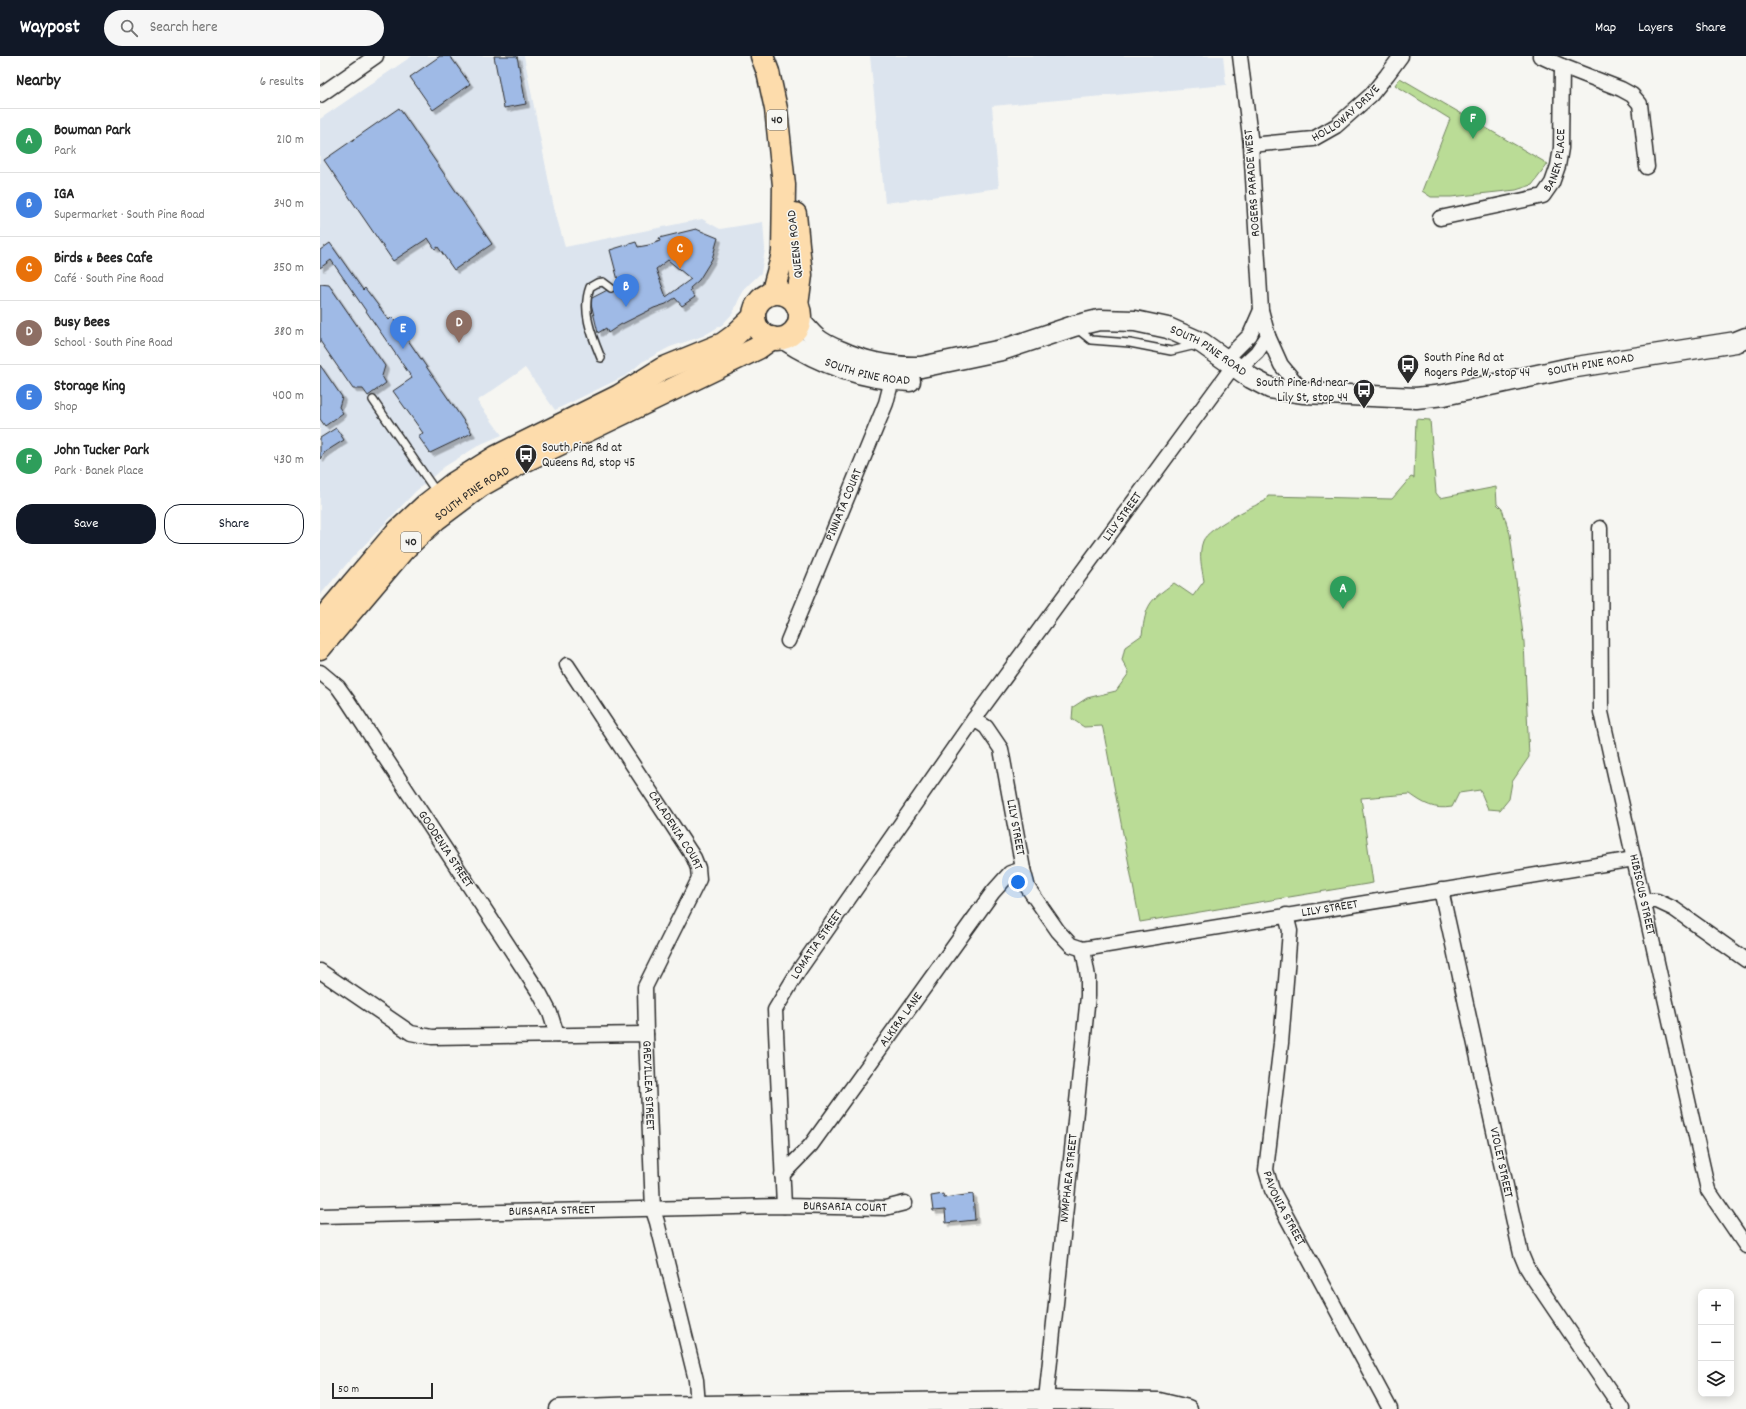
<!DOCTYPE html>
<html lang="en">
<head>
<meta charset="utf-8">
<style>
	body { margin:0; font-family:Dekko,sans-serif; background:#f6f6f6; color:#222 }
	.controls { position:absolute; right:12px; bottom:12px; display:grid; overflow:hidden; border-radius:8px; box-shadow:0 2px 10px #0003 }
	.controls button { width:36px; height:36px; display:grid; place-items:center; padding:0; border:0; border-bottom:1px solid #e0e0e0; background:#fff; color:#222; font:20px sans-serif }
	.scale { position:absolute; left:12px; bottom:10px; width:101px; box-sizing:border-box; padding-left:4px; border:2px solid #2b2b2b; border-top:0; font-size:11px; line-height:14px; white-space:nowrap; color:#2b2b2b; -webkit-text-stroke:3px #f6f6f2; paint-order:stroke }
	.you { position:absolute; left:698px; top:826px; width:14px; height:14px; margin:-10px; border:3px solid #fff; border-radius:50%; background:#1a73e8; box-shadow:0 0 0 6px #1a73e833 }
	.badge { display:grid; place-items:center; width:26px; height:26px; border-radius:50%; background:#111827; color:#fff; font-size:13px; font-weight:700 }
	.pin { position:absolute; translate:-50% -33px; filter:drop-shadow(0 1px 2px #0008) }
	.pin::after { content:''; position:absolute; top:21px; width:14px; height:12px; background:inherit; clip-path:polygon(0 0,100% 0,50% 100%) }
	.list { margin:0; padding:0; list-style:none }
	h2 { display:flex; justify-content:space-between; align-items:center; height:52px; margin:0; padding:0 16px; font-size:17px }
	h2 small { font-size:13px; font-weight:400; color:#767676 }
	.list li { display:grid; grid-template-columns:26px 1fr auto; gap:12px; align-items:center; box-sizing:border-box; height:64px; padding:0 16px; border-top:1px solid #e0e0e0 }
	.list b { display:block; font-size:15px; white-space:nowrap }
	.list p { margin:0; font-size:13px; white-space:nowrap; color:#767676 }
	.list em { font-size:13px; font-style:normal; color:#767676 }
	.actions { display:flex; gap:8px; padding:12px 16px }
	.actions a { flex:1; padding:9px 0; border:1px solid #111827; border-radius:16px; text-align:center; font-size:14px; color:#111827 }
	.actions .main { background:#111827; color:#fff }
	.icon { flex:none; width:22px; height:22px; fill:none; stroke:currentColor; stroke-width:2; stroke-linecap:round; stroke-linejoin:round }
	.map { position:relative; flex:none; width:1426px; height:1353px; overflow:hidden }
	header { display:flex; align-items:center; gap:24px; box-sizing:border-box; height:56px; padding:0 20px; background:#111827; color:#fff }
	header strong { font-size:19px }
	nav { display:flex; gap:22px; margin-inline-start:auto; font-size:14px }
	.search { width:280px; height:36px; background:#f6f6f6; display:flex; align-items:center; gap:10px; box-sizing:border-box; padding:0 14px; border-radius:22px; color:#767676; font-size:15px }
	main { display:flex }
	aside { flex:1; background:#fff }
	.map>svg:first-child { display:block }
</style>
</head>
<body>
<header>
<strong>Waypost</strong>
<div class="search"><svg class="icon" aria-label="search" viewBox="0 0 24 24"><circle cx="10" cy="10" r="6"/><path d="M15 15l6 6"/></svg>Search here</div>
<nav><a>Map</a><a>Layers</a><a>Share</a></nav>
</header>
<main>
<aside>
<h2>Nearby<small>6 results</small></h2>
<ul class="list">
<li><span class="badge" style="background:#2e9e5b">A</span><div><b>Bowman Park</b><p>Park</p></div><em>210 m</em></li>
<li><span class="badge" style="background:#3f7fe0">B</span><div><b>IGA</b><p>Supermarket · South Pine Road</p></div><em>340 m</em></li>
<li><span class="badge" style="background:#e8710a">C</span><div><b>Birds &amp; Bees Cafe</b><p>Café · South Pine Road</p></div><em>350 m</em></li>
<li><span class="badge" style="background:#8d6e63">D</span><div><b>Busy Bees</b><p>School · South Pine Road</p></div><em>380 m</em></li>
<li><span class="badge" style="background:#3f7fe0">E</span><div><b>Storage King</b><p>Shop</p></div><em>400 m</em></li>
<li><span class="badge" style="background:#2e9e5b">F</span><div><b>John Tucker Park</b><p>Park · Banek Place</p></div><em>430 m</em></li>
</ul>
<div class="actions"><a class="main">Save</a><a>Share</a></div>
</aside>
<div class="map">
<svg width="1426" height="1353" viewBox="0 0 1426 1353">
	<defs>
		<filter id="shadow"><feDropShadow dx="3.5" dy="3.5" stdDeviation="0" flood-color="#0004"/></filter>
	</defs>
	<rect width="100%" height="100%" fill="#f6f6f2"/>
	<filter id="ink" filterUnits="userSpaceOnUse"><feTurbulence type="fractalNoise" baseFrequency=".025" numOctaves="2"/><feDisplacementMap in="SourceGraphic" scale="8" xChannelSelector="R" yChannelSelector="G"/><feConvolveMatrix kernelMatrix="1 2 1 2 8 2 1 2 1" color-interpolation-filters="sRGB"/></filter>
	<g filter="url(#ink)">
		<path fill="#dce4ee" d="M 92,0 L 204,0 L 234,152 L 245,191 L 382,163 L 400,173 L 443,166 L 445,193 L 441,217 L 426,231 L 419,243 L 413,257 L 402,269 L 383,280 L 350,291 L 322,306 L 307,319 L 235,354 L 205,312 L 157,345 L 182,379 L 161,388 L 124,411 L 95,436 L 31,503 L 0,539 L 0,63 Z
			M 550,0 L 903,0 L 906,29 L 672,50 L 679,132 L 565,147 Z"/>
		<path fill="#badc96" stroke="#728460" d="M 1080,22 L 1228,108 L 1212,129 L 1196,134 L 1131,141 L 1111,141 L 1102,135 L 1130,63 L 1075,29 Z
			M 1096,363 L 1110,364 L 1116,437 L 1120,442 L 1176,431 L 1177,448 L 1182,453 L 1190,478 L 1204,586 L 1209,701 L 1192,726 L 1189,743 L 1180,754 L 1168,753 L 1160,734 L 1139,737 L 1132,751 C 1114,754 1104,748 1090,738 L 1041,742 L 1053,827 L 820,866 L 783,673 L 782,670 L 764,671 L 752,663 L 753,651 L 767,642 L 796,635 L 809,617 L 802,604 L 805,591 L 822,579 C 826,548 829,545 854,527 L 873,540 L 884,525 C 882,513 878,498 883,485 C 888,472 931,451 945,445 L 948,440 L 1072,443 L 1091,421 L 1094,422 Z"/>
		<path fill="#9fbae6" stroke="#2b2b2b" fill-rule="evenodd" filter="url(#shadow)" d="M 120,0 L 130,0 L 150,28 L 113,54 L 90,21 Z
			M 174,0 L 197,0 L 206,48 L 184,52 Z
			M 79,52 L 172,188 L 134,214 L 118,191 L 115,193 L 108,182 L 73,205 L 4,104 Z
			M 376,173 L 398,182 L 392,203 L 379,224 L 370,232 L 371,234 L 370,235 L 375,241 L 362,250 L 355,242 L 346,248 L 334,252 L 300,269 L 288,277 L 286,272 L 278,277 L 270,243 L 299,228 L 290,194 L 316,186 L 318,191 L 329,189 L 340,185 L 339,182 ZM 348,204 L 371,223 L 346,241 L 336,213 Z
			M 10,187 L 43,234 L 45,232 L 69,264 L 72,261 L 152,377 L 110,397 L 98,380 L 103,377 L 73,335 L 92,322 L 11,204 L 0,212 L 0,194 Z
			M 0,228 L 9,229 L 65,310 L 62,320 L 66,327 L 48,340 L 43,333 L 33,333 L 0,285 Z
			M 0,309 L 22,341 L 19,351 L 23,357 L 5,370 L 0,363 Z
			M 16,372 L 24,384 L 5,396 L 0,403 L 0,382 Z
			M 623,1138 L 624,1142 L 653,1138 L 655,1164 L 626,1167 L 625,1154 L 613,1155 L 611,1140 Z"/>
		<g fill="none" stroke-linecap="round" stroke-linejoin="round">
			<g stroke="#2b2b2b" stroke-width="10">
				<path id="service" d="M 756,272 L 771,284 L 810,287 L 851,295 L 876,289
					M 281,302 C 272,280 261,255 270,231 L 277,227 L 283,226 L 291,232
					M 53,344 L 117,437"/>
			</g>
			<g stroke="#2b2b2b" stroke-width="17">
				<g id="minor">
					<path d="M 1220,0 L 1242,10 L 1301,33 L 1312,39 L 1320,48 L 1327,111"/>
					<path d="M 0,39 L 56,0"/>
					<path id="s1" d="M 931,89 L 993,83 L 1016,70 L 1051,39 L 1067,19 L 1081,0"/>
					<path id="s2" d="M 1120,162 L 1223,140 L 1232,127 L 1238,110 L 1241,92 L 1242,10"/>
					<path d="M 948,280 L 961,309 L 984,337"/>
					<path d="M 905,304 L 930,279 L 941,254"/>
					<path id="s3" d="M 914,309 L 654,663 L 666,671 L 681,693 L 703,813 L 708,832 L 738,875 L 751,889 L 763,893 L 1314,803"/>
					<path d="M 919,313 L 937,296 L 948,280 L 941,254 L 931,89 L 920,0"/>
					<path id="s4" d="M 1280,472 L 1281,656 L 1388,1134 L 1426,1190"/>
					<path id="s5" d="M 468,585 L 566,347 L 574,316"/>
					<path id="s6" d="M 247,609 L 374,802 L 378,812 L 379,823 L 325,931 L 326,978"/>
					<path id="s7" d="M 0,616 L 18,631 L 28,645 L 220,938 L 230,957 L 237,979"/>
					<path id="s8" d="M 1121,834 L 1201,1198 L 1206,1210 L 1214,1223 L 1302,1353"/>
					<path d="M 1324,845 L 1337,845 L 1354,853 L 1426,904"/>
					<path id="s9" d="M 966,859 L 970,875 L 961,987 L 946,1114 L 952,1134 L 1070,1353"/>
					<path id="s10" d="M 0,915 L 91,977 L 112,981 L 326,978 L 333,1154 L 337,1166 L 376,1324 L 378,1349"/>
					<path id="s11" d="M 462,1119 L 491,1089 L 673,836 L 690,817 L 703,813"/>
					<path id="s12" d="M 464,1150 L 455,954 L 479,914 L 654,663"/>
					<path id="s13" d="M 0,1160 L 464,1150 L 565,1152 L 585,1147"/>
					<path id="s14" d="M 725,1353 L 768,940 L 768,921 L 763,893"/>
				</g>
			</g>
			<g stroke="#2b2b2b" stroke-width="21">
				<path id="tertiary" d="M 239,1353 L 318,1350 L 726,1344 L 839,1346 L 868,1353"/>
			</g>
			<g stroke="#2b2b2b" stroke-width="23">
				<g id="secondary">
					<path id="s15" d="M 479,264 C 485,270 490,277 496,282 C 503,288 512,292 520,295 C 546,307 572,312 601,311 L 682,294 L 754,270 L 779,264 L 815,265 L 848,272 L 882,287 L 931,322 L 950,332 L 984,337 L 1096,342 L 1124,339 L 1250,312 L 1416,286 L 1426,282"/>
					<path id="s16" d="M 462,282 C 501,308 543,323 590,325"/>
				</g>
			</g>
			<g stroke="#2b2b2b" stroke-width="25">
				<g id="primary">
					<path d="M 442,0 L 448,16 L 456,53 L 464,129 L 463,196 C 461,210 455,223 453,237"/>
					<path d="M 475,158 L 481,219 L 477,249"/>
					<circle cx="457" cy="260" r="23"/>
					<path d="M 0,566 L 75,478 L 106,449 L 133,428 L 176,401 L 299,340 L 342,313 L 403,288 L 414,280 L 434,261"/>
					<path id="s17" d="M 0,592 L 83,494 L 116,463 L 160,430 L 204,405 L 438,292 L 452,282"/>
				</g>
			</g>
			<use href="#service" stroke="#f6f6f2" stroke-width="7"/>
			<use href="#minor" stroke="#f6f6f2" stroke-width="14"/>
			<use href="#tertiary" stroke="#f6f6f2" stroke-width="18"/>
			<use href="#secondary" stroke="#f6f6f2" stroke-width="20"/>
			<use href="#primary" stroke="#fddcac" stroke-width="22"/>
		</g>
	</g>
	<defs>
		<g id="bus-pin" transform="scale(1.15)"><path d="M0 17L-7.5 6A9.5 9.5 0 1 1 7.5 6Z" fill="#2b2b2b" stroke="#f6f6f2"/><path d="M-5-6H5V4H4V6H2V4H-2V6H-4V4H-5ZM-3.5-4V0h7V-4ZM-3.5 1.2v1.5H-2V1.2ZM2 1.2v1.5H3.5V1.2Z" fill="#fff"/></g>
	</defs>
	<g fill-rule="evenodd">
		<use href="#bus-pin" x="1088" y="309"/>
		<use href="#bus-pin" x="1044" y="334"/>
		<use href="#bus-pin" x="206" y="399"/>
	</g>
	<g text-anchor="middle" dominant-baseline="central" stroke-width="3" stroke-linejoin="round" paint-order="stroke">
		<g fill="#f6f6f2" stroke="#686867" stroke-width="1">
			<rect x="447" y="54" width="20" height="20" rx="3"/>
			<rect x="81" y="476" width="20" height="20" rx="3"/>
		</g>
		<g font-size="12" font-weight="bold" fill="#2b2b2b">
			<text x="457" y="64">40</text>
			<text x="91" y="486">40</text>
		</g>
		<g font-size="13" fill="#2b2b2b" stroke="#f6f6f2">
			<text stroke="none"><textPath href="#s1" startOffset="104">HOLLOWAY DRIVE</textPath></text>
			<text stroke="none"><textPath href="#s2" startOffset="144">BANEK PLACE</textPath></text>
			<text transform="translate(933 127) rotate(-94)">ROGERS PARADE WEST</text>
			<text transform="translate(476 188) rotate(-96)">QUEENS ROAD</text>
			<text stroke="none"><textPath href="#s15" startOffset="436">SOUTH PINE ROAD</textPath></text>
			<text stroke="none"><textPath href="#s15" startOffset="833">SOUTH PINE ROAD</textPath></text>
			<text stroke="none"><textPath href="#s16" startOffset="93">SOUTH PINE ROAD</textPath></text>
			<text stroke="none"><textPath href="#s17" startOffset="218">SOUTH PINE ROAD</textPath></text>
			<text stroke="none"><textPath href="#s5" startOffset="147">PINNATA COURT</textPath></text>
			<text transform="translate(803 461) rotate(-54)">LILY STREET</text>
			<text stroke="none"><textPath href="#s3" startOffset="560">LILY STREET</textPath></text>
			<text stroke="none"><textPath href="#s6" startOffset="198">CALADENIA COURT</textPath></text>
			<text stroke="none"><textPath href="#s7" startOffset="218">GOODENIA STREET</textPath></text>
			<text stroke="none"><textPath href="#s4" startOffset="371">HIBISCUS STREET</textPath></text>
			<text stroke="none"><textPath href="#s3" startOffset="956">LILY STREET</textPath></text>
			<text stroke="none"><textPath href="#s12" startOffset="274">LOMATIA STREET</textPath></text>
			<text stroke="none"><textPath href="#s11" startOffset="196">ALKIRA LANE</textPath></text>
			<text stroke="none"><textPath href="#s10" startOffset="397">GREVILLEA STREET</textPath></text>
			<text stroke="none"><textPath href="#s8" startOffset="279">VIOLET STREET</textPath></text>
			<text stroke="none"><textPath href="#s14" startOffset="232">NYMPHAEA STREET</textPath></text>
			<text stroke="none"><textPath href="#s13" startOffset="525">BURSARIA COURT</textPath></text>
			<text stroke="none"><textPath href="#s9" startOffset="299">PAVONIA STREET</textPath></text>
			<text stroke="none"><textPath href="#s13" startOffset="232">BURSARIA STREET</textPath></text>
		</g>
		<g font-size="13" fill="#2b2b2b" stroke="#f6f6f2" text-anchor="start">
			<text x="1104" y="302">South Pine Rd at<tspan x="1104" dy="15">Rogers Pde W, stop 44</tspan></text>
			<text x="1028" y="327" text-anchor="end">South Pine Rd near<tspan x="1028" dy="15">Lily St, stop 44</tspan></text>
			<text x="222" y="392">South Pine Rd at<tspan x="222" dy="15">Queens Rd, stop 45</tspan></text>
		</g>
	</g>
</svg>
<div class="controls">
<button>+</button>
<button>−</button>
<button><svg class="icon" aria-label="layers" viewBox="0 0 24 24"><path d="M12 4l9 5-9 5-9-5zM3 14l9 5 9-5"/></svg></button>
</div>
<div class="scale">50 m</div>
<div class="you"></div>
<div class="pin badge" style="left:1023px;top:553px;background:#2e9e5b">A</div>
<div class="pin badge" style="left:306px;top:251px;background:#3f7fe0">B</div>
<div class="pin badge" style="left:360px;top:213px;background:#e8710a">C</div>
<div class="pin badge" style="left:139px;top:287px;background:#8d6e63">D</div>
<div class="pin badge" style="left:83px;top:293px;background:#3f7fe0">E</div>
<div class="pin badge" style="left:1153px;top:83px;background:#2e9e5b">F</div>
</div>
</main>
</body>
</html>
